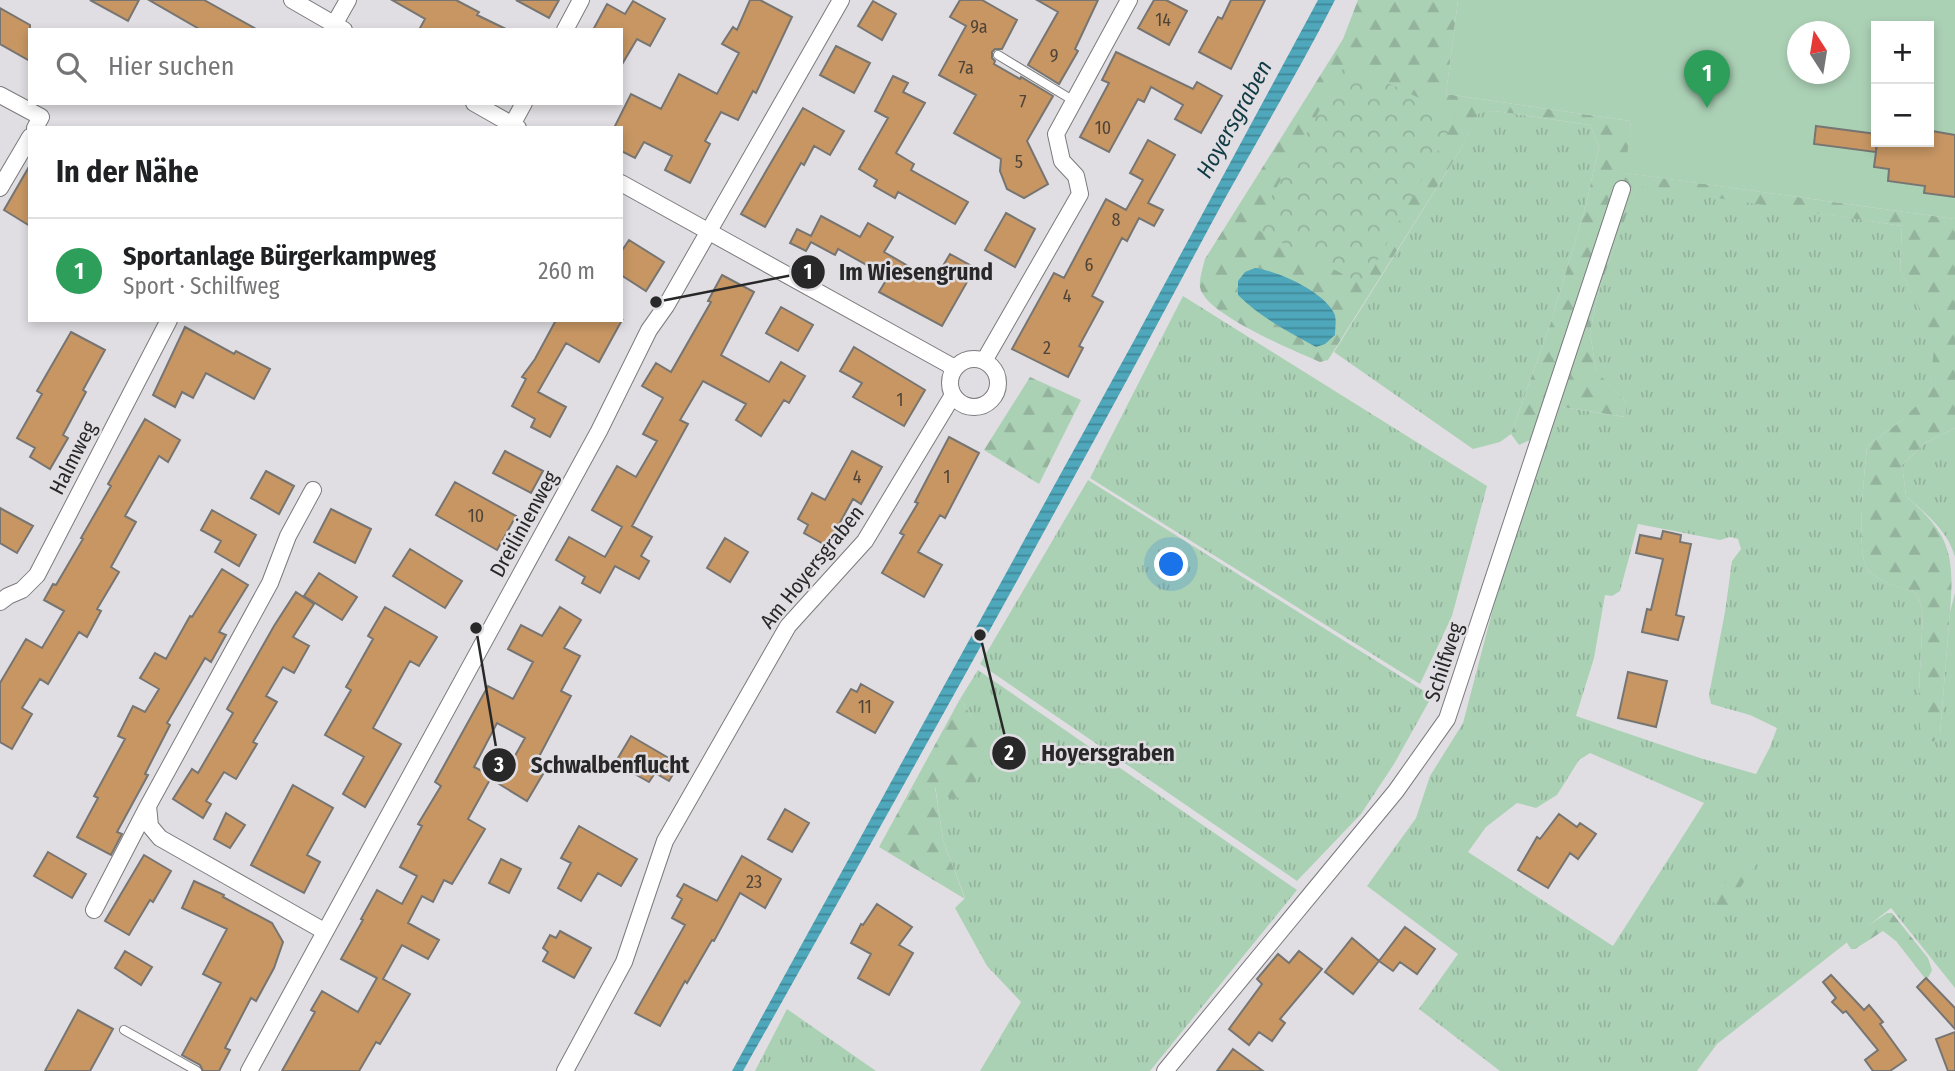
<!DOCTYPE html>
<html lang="de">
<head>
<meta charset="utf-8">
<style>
	body { margin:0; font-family:"Fira Sans Condensed",sans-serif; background:#f2f2f2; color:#202124 }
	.controls { position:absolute; right:21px; top:21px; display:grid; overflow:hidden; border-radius:0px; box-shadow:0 4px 10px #0003 }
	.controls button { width:63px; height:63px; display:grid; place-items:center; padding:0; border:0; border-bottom:2px solid #e0e0e0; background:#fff; color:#202124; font:35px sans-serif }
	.compass { position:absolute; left:1787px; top:21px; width:63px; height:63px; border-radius:50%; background:#fff; box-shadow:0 4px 10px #0003; rotate:348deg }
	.you { position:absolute; left:1172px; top:565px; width:24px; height:24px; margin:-18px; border:5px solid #fff; border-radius:50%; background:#1a73e8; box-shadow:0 0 0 10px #1a73e833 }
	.badge { display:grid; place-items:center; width:46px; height:46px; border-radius:50%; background:#2251bf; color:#fff; font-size:23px; font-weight:700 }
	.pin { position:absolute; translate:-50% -58px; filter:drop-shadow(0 2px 4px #0008) }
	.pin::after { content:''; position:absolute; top:37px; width:24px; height:21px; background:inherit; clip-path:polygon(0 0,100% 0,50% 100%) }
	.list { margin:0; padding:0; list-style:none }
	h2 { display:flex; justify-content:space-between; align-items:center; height:91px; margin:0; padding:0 28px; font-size:30px }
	h2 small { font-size:23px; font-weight:400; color:#757577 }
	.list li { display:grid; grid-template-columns:46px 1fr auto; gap:21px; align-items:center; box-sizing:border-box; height:105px; padding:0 28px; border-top:2px solid #e0e0e0 }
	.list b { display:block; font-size:26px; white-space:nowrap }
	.list p { margin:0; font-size:23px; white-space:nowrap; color:#757577 }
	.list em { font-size:23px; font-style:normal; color:#757577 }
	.icon { flex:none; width:38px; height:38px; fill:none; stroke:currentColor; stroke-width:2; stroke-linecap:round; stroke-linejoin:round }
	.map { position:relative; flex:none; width:1955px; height:1071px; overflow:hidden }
	.search { position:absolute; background:#fff; box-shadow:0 4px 10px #0003; left:28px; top:28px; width:595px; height:77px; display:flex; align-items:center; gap:18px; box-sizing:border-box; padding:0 24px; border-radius:0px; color:#757577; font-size:26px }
	.panel { position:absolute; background:#fff; box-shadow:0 4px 10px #0003; left:28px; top:126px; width:595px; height:196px; border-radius:0px }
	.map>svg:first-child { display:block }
</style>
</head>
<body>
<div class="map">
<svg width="1955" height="1071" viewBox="0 0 1955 1071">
	<defs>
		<pattern id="grass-tufts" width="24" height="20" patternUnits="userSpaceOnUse" patternTransform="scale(1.75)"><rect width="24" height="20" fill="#abd1b5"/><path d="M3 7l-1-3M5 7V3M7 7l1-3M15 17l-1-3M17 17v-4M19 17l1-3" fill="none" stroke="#93b39c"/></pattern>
		<pattern id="forest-firs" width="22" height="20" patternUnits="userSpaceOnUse" patternTransform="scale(1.75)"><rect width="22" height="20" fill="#abd1b5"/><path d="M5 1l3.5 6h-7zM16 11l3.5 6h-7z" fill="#93b39c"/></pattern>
		<pattern id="park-crowns" width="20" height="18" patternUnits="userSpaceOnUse" patternTransform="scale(1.75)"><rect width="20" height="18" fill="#abd1b5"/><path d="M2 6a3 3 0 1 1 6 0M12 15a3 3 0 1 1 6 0" fill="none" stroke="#93b39c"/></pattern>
		<pattern id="water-rules" width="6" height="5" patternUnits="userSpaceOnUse" patternTransform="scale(1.75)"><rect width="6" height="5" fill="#4ea7bb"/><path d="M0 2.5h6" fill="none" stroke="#418898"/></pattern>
	</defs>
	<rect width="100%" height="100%" fill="#e0dee2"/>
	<path fill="url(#grass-tufts)" fill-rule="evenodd" d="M 1495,111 L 1590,125 L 1599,146 L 1586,205 L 1551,322 L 1511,434 L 1500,442 L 1473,449 L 1334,352 L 1459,152 L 1479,112 Z
		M 1637,185 L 1902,226 L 1900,270 L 1936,340 L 1929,395 L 1897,424 L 1867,446 C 1865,470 1855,554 1868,570 C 1880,583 1901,587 1917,593 L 1923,612 L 1919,690 L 1940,734 L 1950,612 L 1955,593 L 1955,988 L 1891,908 L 1717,1044 L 1697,1071 L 1500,1071 L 1419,1009 L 1458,954 L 1367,886 L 1416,818 L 1430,776 L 1463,723 L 1502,574 L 1556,406 L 1625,417 L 1626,402 L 1596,372 L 1590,332 L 1599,290 ZM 1638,524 L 1720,540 L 1730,537 L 1738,539 L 1741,549 L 1732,561 L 1725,612 L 1709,695 L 1711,704 L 1750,715 L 1777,728 L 1770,747 L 1756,774 L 1700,758 L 1576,716 L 1594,658 L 1605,595 L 1612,596 L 1620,591 ZM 1590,753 L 1704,803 L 1613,946 L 1468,852 L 1486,827 L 1517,803 L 1536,808 L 1557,795 L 1579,760 Z
		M 1183,296 L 1487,486 L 1452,616 L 1420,684 L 1090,478 Z
		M 1955,428 L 1955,557 C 1948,531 1926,514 1906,496 L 1902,465 L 1925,443 Z
		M 1088,480 L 1432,696 L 1394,764 L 1361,814 L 1297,881 L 980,664 Z
		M 978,670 L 1297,890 L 1150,1071 L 980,1071 L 1021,1002 L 987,966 L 955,908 L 965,898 L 943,840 L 935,785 L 952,800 L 972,717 L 960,699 Z
		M 787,1009 L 876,1071 L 755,1071 Z"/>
	<path fill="url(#forest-firs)" d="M 1358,0 L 1458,0 L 1446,94 L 1631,121 L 1626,173 L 1955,219 L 1955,428 L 1925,443 L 1902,465 L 1906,496 C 1949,534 1955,552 1950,612 L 1940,734 L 1933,742 L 1920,728 L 1919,690 L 1923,612 L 1917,593 C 1900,587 1880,583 1868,570 C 1855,555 1865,469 1867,446 L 1897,424 L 1929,394 L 1935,340 L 1900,270 L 1902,226 L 1637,186 L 1599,290 L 1590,332 L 1596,371 L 1626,402 L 1626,417 L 1556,406 L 1538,436 L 1519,445 L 1511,434 L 1551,322 L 1586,205 L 1599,146 L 1590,125 L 1495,111 L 1479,113 L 1459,152 L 1328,360 L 1320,362 C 1295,351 1204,314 1200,287 C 1199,279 1203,267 1205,259 L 1343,39 Z
		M 1030,377 L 1081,400 L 1039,484 L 984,450 Z
		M 960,699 L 972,717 L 987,759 L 970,793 L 952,800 L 935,787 L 943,840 L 965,899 L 879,847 Z
		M 1767,841 L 1770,842 L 1727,908 L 1723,911 L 1716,906 L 1712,899 L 1714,894 Z
		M 1887,913 L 1892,913 L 1928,958 L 1932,970 L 1928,978 L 1924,977 L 1896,941 L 1883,931 L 1855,949 L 1851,949 L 1847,943 L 1848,939 Z"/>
	<path fill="url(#park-crowns)" d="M 1346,63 L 1457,116 L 1364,285 L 1254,228 Z"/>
	<path fill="#abd1b5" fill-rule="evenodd" d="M 1458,0 L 1955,0 L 1955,219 L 1625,173 L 1631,121 L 1446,94 ZM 1876,26 L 1929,26 L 1929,142 L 1876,142 ZM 1798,32 L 1840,32 L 1840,74 L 1798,74 Z"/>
	<path fill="url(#water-rules)" d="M 1318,0 L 1335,0 C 1296,77 1251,150 1210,226 C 1058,510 901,791 743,1071 L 732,1071 L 1136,337 Z
		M 1255,268 C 1278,271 1323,291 1334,313 C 1337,319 1335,328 1335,335 L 1325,344 L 1316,347 C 1288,331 1261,318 1238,295 L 1238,281 L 1245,272 Z"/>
	<path fill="#c79663" stroke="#777572" stroke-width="2" d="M 90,0 L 139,0 L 128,21 Z
		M 149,0 L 204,0 L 258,30 L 201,30 Z
		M 392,0 L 456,0 L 479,12 L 477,15 L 508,30 L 419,30 L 425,19 Z
		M 516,0 L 559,0 L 549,18 Z
		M 750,0 L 760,0 L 792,17 L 756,93 L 753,91 L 738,120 L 721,112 L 705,141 L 710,144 L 690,183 L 665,170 L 672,156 L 644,142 L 635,158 L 621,151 L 621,128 L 614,128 L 631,94 L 661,109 L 679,74 L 717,94 L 739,53 L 722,44 L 733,27 L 737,30 Z
		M 960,0 L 982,0 L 1017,20 L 1002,49 L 995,49 L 992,52 L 992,58 L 995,61 L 994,64 L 1020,79 L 1021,77 L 1053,96 L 1027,141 L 1048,184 L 1024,198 L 1007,189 L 1000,171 L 1001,159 L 954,133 L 976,95 L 939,75 L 966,26 L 950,17 Z
		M 1037,0 L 1098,0 L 1075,49 L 1078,51 L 1059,84 L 1028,65 L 1058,12 Z
		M 1154,0 L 1166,0 L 1187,11 L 1169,45 L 1138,28 Z
		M 1231,0 L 1265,0 L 1231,69 L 1199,52 L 1218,17 L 1222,19 Z
		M 633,1 L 665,19 L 650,46 L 637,39 L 621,66 L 621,30 L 593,30 L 607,4 L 625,14 Z
		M 873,1 L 896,14 L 882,40 L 858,26 Z
		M 0,8 L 30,25 L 30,61 L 0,44 Z
		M 836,46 L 870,63 L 854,93 L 820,75 Z
		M 1116,52 L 1193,89 L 1197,82 L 1222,96 L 1201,133 L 1175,119 L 1183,105 L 1151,87 L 1144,102 L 1138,99 L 1109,152 L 1080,137 L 1109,83 L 1102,80 Z
		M 893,76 L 908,83 L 903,92 L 925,103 L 896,153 L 914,164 L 911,170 L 968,202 L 955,224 L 898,192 L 895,198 L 874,186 L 877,180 L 859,169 L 888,118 L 875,111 Z
		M 803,108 L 844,131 L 830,155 L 814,146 L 804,165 L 801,163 L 765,227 L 741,214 Z
		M 1816,126 L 1876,134 L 1876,151 L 1878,142 L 1931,142 L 1932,131 L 1955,135 L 1955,197 L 1924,193 L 1925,186 L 1888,181 L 1889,169 L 1874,167 L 1876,152 L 1814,144 Z
		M 1148,140 L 1175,155 L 1148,203 L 1163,210 L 1154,226 L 1139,218 L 1127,241 L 1122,238 L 1092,296 L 1103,302 L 1079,346 L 1083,348 L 1068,377 L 1012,349 L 1054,273 L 1064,278 L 1106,199 L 1126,210 L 1143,180 L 1130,173 Z
		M 30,165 L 30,226 L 4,210 Z
		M 1006,213 L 1035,229 L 1015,267 L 985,250 Z
		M 821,216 L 860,237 L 868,223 L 893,237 L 884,252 L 934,281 L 950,254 L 975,268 L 942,326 L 879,292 L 888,277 L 838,249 L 835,255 L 811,242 L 806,251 L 790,243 L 797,229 L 811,236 Z
		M 629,240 L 664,262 L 646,291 L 621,275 L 621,252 Z
		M 722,275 L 754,292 L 721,355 L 769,382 L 781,362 L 805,376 L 789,403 L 784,400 L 761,436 L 736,420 L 746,404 L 703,381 L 680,420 L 688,424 L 632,526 L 652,537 L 641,556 L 649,561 L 639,579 L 615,566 L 600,593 L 582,583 L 585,577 L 556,560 L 569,537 L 605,557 L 622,527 L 592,510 L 617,466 L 636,477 L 657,441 L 643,434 L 663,398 L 642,386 L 656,363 L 671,372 L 711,302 L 708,301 Z
		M 781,307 L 813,325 L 798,351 L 766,333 Z
		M 556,320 L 622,320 L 599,362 L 566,343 L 538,392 L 566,407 L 550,437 L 531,427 L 535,419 L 512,406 L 526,379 L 522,377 L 535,359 Z
		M 185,327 L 234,354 L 236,351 L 270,369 L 254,399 L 206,373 L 193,398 L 182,392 L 175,407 L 153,395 Z
		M 71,332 L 105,350 L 83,390 L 86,392 L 63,435 L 68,438 L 50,469 L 30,457 L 35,448 L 17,438 L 42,394 L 37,391 Z
		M 854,347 L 925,390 L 904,426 L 853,397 L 862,383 L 840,371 Z
		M 145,419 L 180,440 L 168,462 L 159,456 L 125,516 L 136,522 L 111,567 L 119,572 L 97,609 L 101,611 L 87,637 L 79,632 L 48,684 L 40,679 L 22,708 L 32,714 L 12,749 L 0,742 L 0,683 L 26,639 L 42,648 L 64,611 L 44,600 L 53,584 L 56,585 L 83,539 L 81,538 L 111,486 L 108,484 Z
		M 949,437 L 979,453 L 945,518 L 940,515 L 918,552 L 942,565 L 924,597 L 882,573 L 904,535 L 900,533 L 918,503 L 915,502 Z
		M 505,451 L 543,471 L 531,493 L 493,473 Z
		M 852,451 L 882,467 L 861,504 L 853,499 L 827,546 L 804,533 L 808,525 L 798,519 L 812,493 L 825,500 Z
		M 266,471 L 294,486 L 279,514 L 251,498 Z
		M 455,482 L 516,516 L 497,550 L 436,515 Z
		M 0,508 L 33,526 L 17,553 L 0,543 Z
		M 331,509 L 371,529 L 355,563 L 314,542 Z
		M 212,510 L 256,535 L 239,566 L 215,552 L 221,541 L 201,530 Z
		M 1663,531 L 1681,535 L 1680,542 L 1691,544 L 1676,615 L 1684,617 L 1678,640 L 1642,632 L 1647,609 L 1651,610 L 1663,559 L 1636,553 L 1640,535 L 1661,539 Z
		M 725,538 L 748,552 L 730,582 L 707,568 Z
		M 410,549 L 462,581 L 445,608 L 393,576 Z
		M 222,569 L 248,585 L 219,632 L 226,635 L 211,662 L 205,658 L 167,723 L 170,725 L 145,774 L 148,775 L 117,832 L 122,834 L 111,855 L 77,837 L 98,798 L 94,796 L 125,739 L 118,736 L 133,706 L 145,712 L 159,689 L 140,678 L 155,653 L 166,659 L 190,616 L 192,617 Z
		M 319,573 L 357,597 L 342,620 L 304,596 Z
		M 296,592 L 314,604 L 293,637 L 309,646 L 294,673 L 283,667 L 266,696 L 277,702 L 253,742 L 257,744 L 236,779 L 224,772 L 206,801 L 211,804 L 203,818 L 173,799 L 192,769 L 198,773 L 233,713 L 227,709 L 274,626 Z
		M 385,607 L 437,637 L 419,666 L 410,661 L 373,728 L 401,744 L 365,807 L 343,794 L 364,757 L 325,735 L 351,690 L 346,687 L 373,639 L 368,636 Z
		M 560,607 L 581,620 L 564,648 L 580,656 L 561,691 L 571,696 L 533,768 L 543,774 L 527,801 L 499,784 L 525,738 L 497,723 L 474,767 L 492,776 L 468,819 L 485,829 L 452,884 L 444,880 L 433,902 L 422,896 L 408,923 L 439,940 L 428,959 L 402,945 L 383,979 L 410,994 L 380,1044 L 376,1042 L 359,1071 L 282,1071 L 315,1012 L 311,1010 L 322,991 L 358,1012 L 377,978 L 341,959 L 363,920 L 361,919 L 377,890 L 402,904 L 417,876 L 400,867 L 422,826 L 418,824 L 441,786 L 435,782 L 488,686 L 513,699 L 533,662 L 508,649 L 521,625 L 542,636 Z
		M 1628,672 L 1667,681 L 1656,727 L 1618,718 Z
		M 861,684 L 893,702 L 875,733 L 837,712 L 851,689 L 857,692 Z
		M 631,736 L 679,764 L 669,781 L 655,773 L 649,782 L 615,763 Z
		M 293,785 L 333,808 L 307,855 L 320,862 L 304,893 L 251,865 Z
		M 785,809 L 809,823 L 792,852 L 768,839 Z
		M 226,813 L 245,825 L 230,848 L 214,839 Z
		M 1559,814 L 1577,827 L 1580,823 L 1596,834 L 1578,859 L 1570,853 L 1548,888 L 1518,870 L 1537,837 L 1540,839 Z
		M 579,826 L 637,859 L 621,886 L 598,873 L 581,901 L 558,888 L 571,863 L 561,858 Z
		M 48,852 L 86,874 L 72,898 L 34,876 Z
		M 144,855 L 171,871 L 153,902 L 150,900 L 129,935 L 105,921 Z
		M 742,856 L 781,879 L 765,908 L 740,893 L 714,941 L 712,940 L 687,983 L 685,981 L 660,1026 L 635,1013 L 685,925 L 672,918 L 682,899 L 677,896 L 684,884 L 717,901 Z
		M 501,859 L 521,869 L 509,893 L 489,883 Z
		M 194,881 L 224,895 L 223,897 L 272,923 L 283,942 L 274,968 L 256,1001 L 251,998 L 225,1048 L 230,1050 L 219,1071 L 203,1071 L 200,1065 L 182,1055 L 221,983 L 203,974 L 227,929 L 182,908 Z
		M 877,904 L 912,927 L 899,945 L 913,953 L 889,995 L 858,978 L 871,954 L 851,943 L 861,924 L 863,925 Z
		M 1405,927 L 1435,949 L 1417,974 L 1400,962 L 1393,971 L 1379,961 Z
		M 560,931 L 591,948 L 574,978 L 543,961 L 548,952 L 543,948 L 550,935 L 556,938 Z
		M 1352,938 L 1379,961 L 1353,994 L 1325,972 Z
		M 125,951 L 152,967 L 141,985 L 115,968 Z
		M 1299,951 L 1322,969 L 1280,1019 L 1285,1023 L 1272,1041 L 1259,1032 L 1249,1045 L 1229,1029 L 1262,984 L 1257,979 L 1278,954 L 1289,963 Z
		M 1831,975 L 1864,1010 L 1869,1005 L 1883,1022 L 1880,1024 L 1906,1060 L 1890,1071 L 1873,1071 L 1865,1060 L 1878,1050 L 1846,1011 L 1843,1013 L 1832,1002 L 1836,998 L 1823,982 Z
		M 1926,978 L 1955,1008 L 1955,1029 L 1917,987 Z
		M 78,1010 L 113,1029 L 90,1071 L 45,1071 Z
		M 1955,1032 L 1955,1071 L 1948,1071 L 1936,1039 Z
		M 1233,1049 L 1263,1071 L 1217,1071 Z"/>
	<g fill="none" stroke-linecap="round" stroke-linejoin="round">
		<g stroke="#7b7a7d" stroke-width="10">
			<path id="lane" d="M 998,55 L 1074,101
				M 124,1030 L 197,1071"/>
		</g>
		<g stroke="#7b7a7d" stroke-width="18">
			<path id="street" d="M 292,0 L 344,30
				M 335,23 L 348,0
				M 565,30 L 581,0
				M 0,95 L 41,117 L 35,128
				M 474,103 L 518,128
				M 512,125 L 524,103
				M 621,183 L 955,368
				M 0,188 L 30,137
				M950 383a24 24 0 1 1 48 0a24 24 0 1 1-48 0Z
				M 984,361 L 1080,194 L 1076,176 L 1062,161 L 1056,134 L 1129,0
				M 313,490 L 288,536 L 270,583 L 148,806 L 150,826 L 160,838 L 324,931
				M 0,602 L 8,596 L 22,590 L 37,575 L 169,320
				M 94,910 L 148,806
				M 249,1071 L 599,431 L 649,330 L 666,306 L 841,0
				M 565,1071 L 624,962 L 665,841 L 788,626 L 865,541 L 953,395
				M 1165,1071 L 1396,791 L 1447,719 L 1622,189"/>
		</g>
		<use href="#lane" stroke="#fff" stroke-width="8"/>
		<use href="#street" stroke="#fff" stroke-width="16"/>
	</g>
	<g text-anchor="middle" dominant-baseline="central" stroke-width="5" stroke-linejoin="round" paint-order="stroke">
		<g font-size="18" fill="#504438">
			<text x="1163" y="20">14</text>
			<text x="979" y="27">9a</text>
			<text x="1054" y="56">9</text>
			<text x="966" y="68">7a</text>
			<text x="1023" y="102">7</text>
			<text x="1103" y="128">10</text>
			<text x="1019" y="162">5</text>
			<text x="1116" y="220">8</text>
			<text x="1089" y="265">6</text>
			<text x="1067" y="296">4</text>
			<text x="1047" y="348">2</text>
			<text x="900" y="400">1</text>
			<text x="857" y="477">4</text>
			<text x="947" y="477">1</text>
			<text x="476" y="516">10</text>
			<text x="865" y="707">11</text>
			<text x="754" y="882">23</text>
		</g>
		<g font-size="21" fill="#282829" stroke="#e0dee2">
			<text transform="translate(73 458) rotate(-63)">Halmweg</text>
			<text transform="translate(524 524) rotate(-61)">Dreilinienweg</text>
			<text transform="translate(812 567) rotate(-51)">Am Hoyersgraben</text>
			<text transform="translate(1444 662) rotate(-72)">Schilfweg</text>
		</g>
		<g font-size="23" font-style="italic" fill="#113b44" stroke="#e0dee2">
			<text transform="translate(1234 119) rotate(-61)">Hoyersgraben</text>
		</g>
	</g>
	<path fill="none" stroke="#282829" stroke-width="2.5" d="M656 302L808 272M980 635L1009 753M476 628L499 765"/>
	<g fill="#282829" stroke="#e0dee2" stroke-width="2.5">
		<circle cx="656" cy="302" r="7"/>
		<circle cx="980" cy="635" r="7"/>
		<circle cx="476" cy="628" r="7"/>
		<circle cx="808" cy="272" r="18"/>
		<circle cx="1009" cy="753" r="18"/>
		<circle cx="499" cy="765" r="18"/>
	</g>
	<g font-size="21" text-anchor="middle" font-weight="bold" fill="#fff">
		<text x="808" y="279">1</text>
		<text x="1009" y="760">2</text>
		<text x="499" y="772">3</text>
	</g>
	<g font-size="23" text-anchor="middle" font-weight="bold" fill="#282829" stroke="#e0dee2" stroke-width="5" stroke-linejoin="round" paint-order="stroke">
		<text x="916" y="280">Im Wiesengrund</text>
		<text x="1108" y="761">Hoyersgraben</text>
		<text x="610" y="773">Schwalbenflucht</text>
	</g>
</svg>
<div class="controls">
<button>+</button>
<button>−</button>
</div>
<svg class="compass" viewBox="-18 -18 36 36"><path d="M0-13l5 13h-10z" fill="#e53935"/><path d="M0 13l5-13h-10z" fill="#757577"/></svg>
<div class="you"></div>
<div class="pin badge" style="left:1707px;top:108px;background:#2e9e5b">1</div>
<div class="search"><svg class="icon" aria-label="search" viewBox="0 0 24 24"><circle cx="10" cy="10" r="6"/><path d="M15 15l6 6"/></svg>Hier suchen</div>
<section class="panel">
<h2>In der Nähe<small></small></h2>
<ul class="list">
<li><span class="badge" style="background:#2e9e5b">1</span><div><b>Sportanlage Bürgerkampweg</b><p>Sport · Schilfweg</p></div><em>260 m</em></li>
</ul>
</section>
</div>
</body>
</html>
